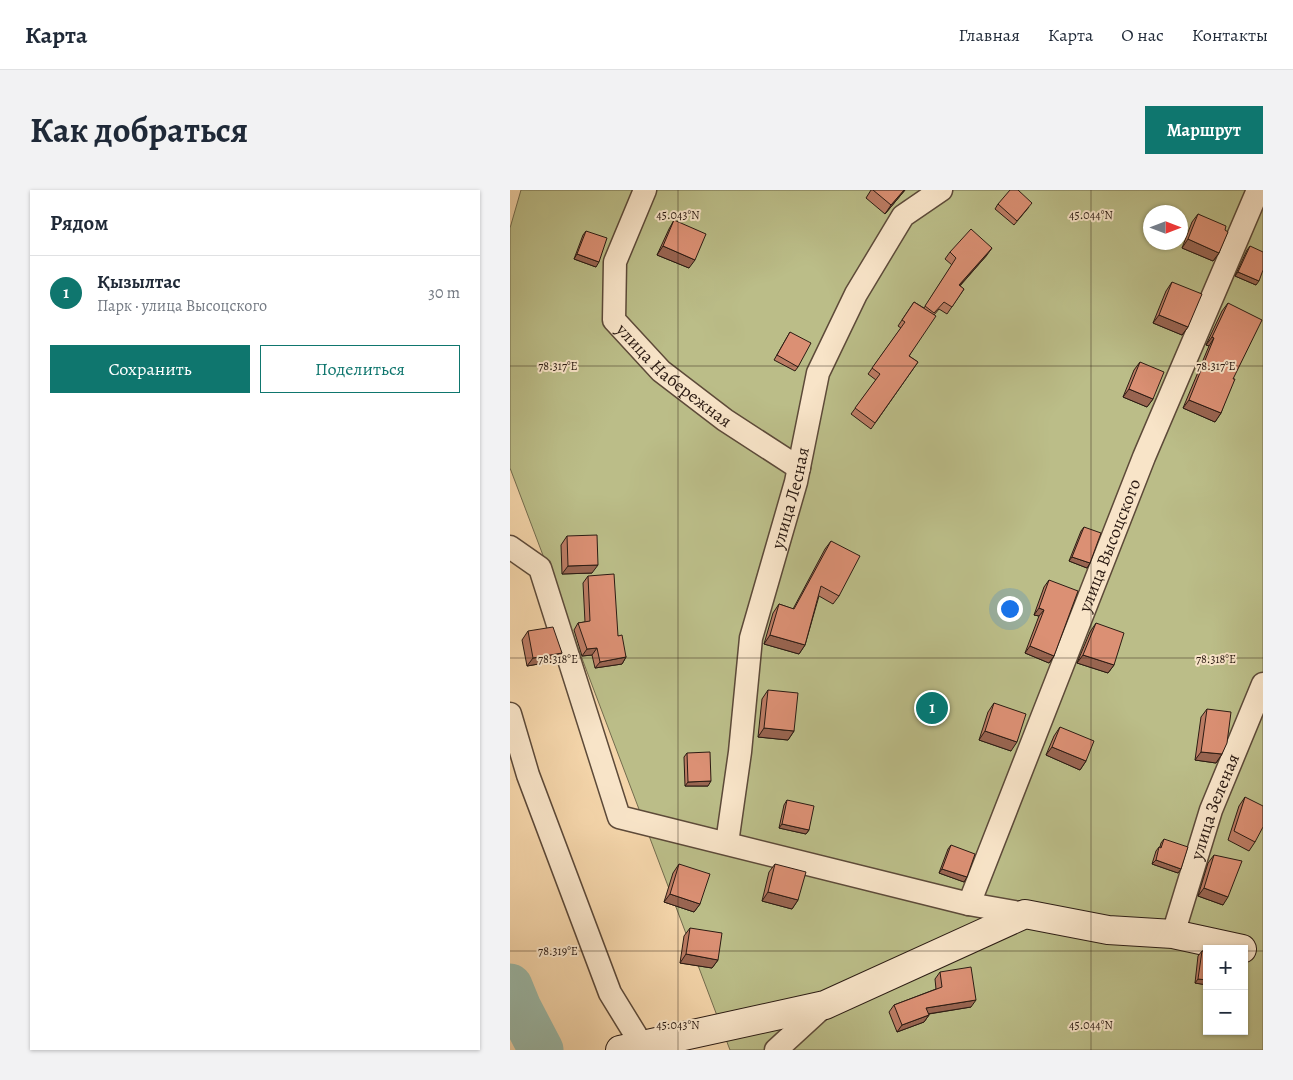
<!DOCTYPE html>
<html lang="ru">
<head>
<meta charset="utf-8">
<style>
	body { margin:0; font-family:Alegreya,serif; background:#f2f2f3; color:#1f2937 }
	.controls { position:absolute; right:15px; bottom:15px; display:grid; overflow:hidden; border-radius:0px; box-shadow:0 1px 4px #0004 }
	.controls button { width:45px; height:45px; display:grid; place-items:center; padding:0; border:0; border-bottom:1px solid #e0e1e3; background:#fff; color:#1f2937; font:25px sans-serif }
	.compass { position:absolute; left:633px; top:15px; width:45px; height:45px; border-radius:50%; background:#fff; box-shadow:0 1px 4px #0004; rotate:90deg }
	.you { position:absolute; left:499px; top:418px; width:18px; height:18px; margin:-12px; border:4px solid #fff; border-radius:50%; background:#1a73e8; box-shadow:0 0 0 8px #1a73e833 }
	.badge { display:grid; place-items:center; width:32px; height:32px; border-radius:50%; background:#0f766e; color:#fff; font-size:16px; font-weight:700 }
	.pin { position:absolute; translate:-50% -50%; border:2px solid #fff; box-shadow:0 1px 5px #0006 }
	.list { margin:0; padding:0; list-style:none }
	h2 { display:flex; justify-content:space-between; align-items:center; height:65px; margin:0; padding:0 20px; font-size:21px }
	h2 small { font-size:16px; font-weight:400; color:#747a83 }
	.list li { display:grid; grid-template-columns:32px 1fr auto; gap:15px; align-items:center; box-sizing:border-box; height:75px; padding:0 20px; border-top:1px solid #e0e1e3 }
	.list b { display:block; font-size:19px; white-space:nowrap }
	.list p { margin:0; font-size:16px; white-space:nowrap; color:#747a83 }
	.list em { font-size:16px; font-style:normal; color:#747a83 }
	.actions { display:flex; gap:10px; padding:15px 20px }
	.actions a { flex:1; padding:11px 0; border:1px solid #0f766e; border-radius:0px; text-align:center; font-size:18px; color:#0f766e }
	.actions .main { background:#0f766e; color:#fff }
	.map { position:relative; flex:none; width:753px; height:860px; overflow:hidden; border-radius:0px }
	header { display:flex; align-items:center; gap:30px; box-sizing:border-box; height:70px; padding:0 25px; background:#fff; border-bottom:1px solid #e0e1e3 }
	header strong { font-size:24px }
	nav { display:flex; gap:28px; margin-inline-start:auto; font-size:18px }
	.intro { display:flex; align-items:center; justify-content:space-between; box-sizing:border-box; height:120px; padding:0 30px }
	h1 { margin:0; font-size:35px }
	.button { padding:12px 22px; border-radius:0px; background:#0f766e; color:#fff; font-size:18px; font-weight:700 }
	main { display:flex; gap:30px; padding:0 30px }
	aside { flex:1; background:#fff; border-radius:0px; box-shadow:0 1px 4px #0004 }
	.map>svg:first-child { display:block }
</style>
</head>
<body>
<header>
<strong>Карта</strong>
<nav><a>Главная</a><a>Карта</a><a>О нас</a><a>Контакты</a></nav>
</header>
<div class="intro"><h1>Как добраться</h1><a class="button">Маршрут</a></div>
<main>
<aside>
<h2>Рядом<small></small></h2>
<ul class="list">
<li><span class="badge">1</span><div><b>Қызылтас</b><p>Парк · улица Высоцского</p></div><em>30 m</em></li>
</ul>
<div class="actions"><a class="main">Сохранить</a><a>Поделиться</a></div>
</aside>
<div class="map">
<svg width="753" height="860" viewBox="0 0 753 860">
	<rect width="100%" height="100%" fill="#f4d5aa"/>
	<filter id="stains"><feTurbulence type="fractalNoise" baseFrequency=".004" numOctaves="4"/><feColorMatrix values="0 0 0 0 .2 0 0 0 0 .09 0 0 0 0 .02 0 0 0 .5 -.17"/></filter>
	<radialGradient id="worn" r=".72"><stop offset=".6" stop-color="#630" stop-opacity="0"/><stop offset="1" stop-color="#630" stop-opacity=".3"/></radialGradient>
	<path fill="#bbbd88" stroke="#736c4e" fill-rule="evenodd" d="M 11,0 L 753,0 L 753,860 L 220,860 L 0,278 L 0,38 ZM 641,22 L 671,22 L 671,52 L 641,52 ZM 697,759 L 734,759 L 734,841 L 697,841 Z"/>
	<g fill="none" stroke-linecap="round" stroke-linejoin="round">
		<path stroke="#9cb9a8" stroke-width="45" d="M 0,796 L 9,818 L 31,860"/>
		<g stroke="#5d4a39" stroke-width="25">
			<g id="street">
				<path id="s1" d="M 135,0 L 105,72 L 104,130 L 151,181 L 215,230 L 289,278"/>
				<path d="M 0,357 L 30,378 L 109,627 L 459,714 L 515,724"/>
				<path d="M 0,524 L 18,585 L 100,803 L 135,860"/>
				<path id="s2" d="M 217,653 L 230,562 L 241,448 L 286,292 L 308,183 L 346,104 L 393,26 L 431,0"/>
				<path id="s3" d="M 459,714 L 634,267 L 748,0"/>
				<path id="s4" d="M 663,744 L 701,620 L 753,494"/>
				<path d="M 266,860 L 315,815"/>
			</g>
		</g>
		<g stroke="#2b1b13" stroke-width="30">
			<path id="secondary" d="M 110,860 L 315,815 L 515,724 L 598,740 L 663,744 L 732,759"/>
		</g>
		<use href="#street" stroke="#f8e4c8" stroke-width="22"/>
		<use href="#secondary" stroke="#f8e4c8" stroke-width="28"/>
	</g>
	<path fill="#bc7c64" stroke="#2b1b13" d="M 361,0 L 395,0 L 375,24 L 356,8 Z
		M 488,14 L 519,17 L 504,35 L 485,19 Z
		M 688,24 L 715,40 L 709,63 L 703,71 L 672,58 L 682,32 Z
		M 164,30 L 179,78 L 147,65 L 159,39 Z
		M 76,41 L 86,77 L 64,69 L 73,45 Z
		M 740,56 L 746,95 L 725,86 L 737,60 Z
		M 440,62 L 477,65 L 450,96 L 454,99 L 437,124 L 429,119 L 424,125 L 399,166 L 408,172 L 361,239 L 341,224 L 366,190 L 358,184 L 391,138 L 388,136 L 404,112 L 414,118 L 442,75 L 435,69 Z
		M 662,92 L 678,137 L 672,145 L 643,133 L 656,101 Z
		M 718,113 L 723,189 L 711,223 L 705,232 L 673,218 L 699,156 L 696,155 L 712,121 Z
		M 280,142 L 288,177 L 285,181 L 264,170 Z
		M 630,172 L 643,209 L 637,217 L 613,207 L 624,180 Z
		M 574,337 L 580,373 L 577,378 L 559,371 L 571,341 Z
		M 57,346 L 82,383 L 52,384 L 51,355 Z
		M 321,351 L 329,406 L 323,414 L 309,406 L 295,455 L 289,464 L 254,454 L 263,423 L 269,414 L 283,419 L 315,359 Z
		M 78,386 L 108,446 L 116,467 L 112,474 L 85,478 L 82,465 L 72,466 L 64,440 L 68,433 L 75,432 L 73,393 Z
		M 539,390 L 544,466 L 539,473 L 515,463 L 529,426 L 524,425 L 534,397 Z
		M 586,433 L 604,475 L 598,483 L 567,473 L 580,442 Z
		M 18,441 L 46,471 L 17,476 L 12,450 Z
		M 258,500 L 284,541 L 278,550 L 248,547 L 252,509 Z
		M 484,513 L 501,561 L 469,550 L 478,522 Z
		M 697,519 L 712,564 L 706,573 L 685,570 L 691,527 Z
		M 550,537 L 576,571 L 570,580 L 536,565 L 544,546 Z
		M 177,563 L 198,596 L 175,596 L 174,567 Z
		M 735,607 L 745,652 L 739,661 L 718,650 L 729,616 Z
		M 277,610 L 299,640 L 296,644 L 269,638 L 274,615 Z
		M 654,649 L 668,683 L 642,674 L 646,661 L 649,657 L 650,657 L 651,653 Z
		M 441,655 L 454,692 L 429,683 L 438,659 Z
		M 704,665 L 713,715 L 688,706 L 698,673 Z
		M 169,674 L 190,714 L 184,722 L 154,712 L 163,683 Z
		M 265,674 L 288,710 L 282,719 L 252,711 L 259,682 Z
		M 180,738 L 208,770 L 202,778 L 170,773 L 174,746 Z
		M 692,761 L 697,762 L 697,795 L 685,793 L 688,766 Z
		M 430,782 L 461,817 L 419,824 L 419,825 L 414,832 L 387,842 L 379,822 L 384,815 L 426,799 L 425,789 Z"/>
	<path fill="#996551" stroke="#2b1b13" d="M 394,0 L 395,0 L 375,24 L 381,15 Z
		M 678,49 L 709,63 L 703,71 L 672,58 Z
		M 153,56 L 185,70 L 179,78 L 147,65 Z
		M 482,58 L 477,65 L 444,102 L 449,95 Z
		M 67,64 L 89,72 L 86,77 L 64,69 Z
		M 728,82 L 749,91 L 746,95 L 725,86 Z
		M 649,125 L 678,137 L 672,145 L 643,133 Z
		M 702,147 L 704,148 L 699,156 L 696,155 Z
		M 619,199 L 643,209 L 637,217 L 613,207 Z
		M 679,210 L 711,223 L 705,232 L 673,218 Z
		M 562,367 L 580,373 L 577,378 L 559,371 Z
		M 88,375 L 82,383 L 52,384 L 58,376 Z
		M 529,418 L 534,420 L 529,426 L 524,425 Z
		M 260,445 L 295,455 L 289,464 L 254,454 Z
		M 520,456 L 544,466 L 539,473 L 515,463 Z
		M 87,458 L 82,465 L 72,466 L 77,459 Z
		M 52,463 L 46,471 L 17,476 L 23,468 Z
		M 573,465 L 604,475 L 598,483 L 567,473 Z
		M 116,467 L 112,474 L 85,478 L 90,472 Z
		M 254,538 L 284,541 L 278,550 L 248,547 Z
		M 475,541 L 507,552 L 501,561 L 469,550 Z
		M 542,557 L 576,571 L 570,580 L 536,565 Z
		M 691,562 L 712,564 L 706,573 L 685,570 Z
		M 201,591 L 198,596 L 175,596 L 178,592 Z
		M 272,634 L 299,640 L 296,644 L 269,638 Z
		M 646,670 L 671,679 L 668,683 L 642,674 Z
		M 432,679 L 457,687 L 454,692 L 429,683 Z
		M 694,698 L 718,707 L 713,715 L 688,706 Z
		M 258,702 L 288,710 L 282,719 L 252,711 Z
		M 160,704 L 190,714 L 184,722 L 154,712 Z
		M 176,764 L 208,770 L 202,778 L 170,773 Z
		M 688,789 L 697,790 L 697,795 L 685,793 Z
		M 466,810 L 461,817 L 411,825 L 416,818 Z
		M 419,825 L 414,832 L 387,842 L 392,835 Z"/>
	<path fill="#db9074" stroke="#2b1b13" d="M 363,0 L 394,0 L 381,15 Z
		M 500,0 L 508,0 L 522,13 L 507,31 L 488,14 Z
		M 688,24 L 716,36 L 715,40 L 718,42 L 709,63 L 678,49 Z
		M 164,30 L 196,44 L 185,70 L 153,56 Z
		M 461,39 L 482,58 L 449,95 L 454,99 L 442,117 L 434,112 L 424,123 L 415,116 L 446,68 L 440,62 Z
		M 76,41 L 97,48 L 89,72 L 67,64 Z
		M 740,56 L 753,62 L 753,80 L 749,91 L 728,82 Z
		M 662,92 L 692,104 L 678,137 L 649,125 Z
		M 404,112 L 426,126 L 399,166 L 408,172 L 365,233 L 345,218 L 370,184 L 362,178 L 395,132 L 392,130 Z
		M 718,113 L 752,130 L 723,189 L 725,189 L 711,223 L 679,210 L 704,148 L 702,147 Z
		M 280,142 L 301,153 L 288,177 L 267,165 Z
		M 630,172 L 654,182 L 643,209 L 619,199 Z
		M 574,337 L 591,343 L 580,373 L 562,367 Z
		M 87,345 L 88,375 L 58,376 L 57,346 Z
		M 321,351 L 350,366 L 329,406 L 311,396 L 295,455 L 260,445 L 269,414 L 284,419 Z
		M 104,384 L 108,446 L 112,445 L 116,467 L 90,472 L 87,458 L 77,459 L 68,433 L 80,431 L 78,386 Z
		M 539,390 L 568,401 L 544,466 L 520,456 L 534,420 L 529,418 Z
		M 586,433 L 614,443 L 604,475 L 573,465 Z
		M 43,437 L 52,463 L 23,468 L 18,441 Z
		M 258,500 L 288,503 L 284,541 L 254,538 Z
		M 484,513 L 516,524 L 507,552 L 475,541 Z
		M 697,519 L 721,522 L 717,553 L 712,564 L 691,562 Z
		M 550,537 L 584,551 L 576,571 L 542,557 Z
		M 200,562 L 201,591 L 178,592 L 177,563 Z
		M 735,607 L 753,616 L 753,637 L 745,652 L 724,641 Z
		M 277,610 L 304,616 L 299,640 L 272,634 Z
		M 654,649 L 678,657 L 671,679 L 646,670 L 649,657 L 651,658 Z
		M 441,655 L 465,664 L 457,687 L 432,679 Z
		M 704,665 L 732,671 L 718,707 L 694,698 Z
		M 169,674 L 200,684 L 190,714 L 160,704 Z
		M 265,674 L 296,682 L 288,710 L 258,702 Z
		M 180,738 L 212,743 L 208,770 L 176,764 Z
		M 692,761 L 697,762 L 697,790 L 688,789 Z
		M 461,777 L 466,810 L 416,818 L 419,825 L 392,835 L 384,815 L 432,797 L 430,782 Z"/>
	<path fill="none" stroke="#2b1b13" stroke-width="1" stroke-opacity="0.45" d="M 168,0 L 168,860M 581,0 L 581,860M 0,176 L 753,176M 0,468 L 753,468M 0,761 L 697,761M 734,761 L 753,761"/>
	<g text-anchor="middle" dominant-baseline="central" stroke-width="4" stroke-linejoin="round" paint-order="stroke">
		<g font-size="18" fill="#2b1b13" stroke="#f8e4c8">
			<text stroke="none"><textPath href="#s1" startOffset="218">улица Набережная</textPath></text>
			<text stroke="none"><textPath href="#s2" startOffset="352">улица Лесная</textPath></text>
			<text stroke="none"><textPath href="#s3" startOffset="385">улица Высоцского</textPath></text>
			<text stroke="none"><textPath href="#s4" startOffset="134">улица Зеленая</textPath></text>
		</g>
	</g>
	<g font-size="12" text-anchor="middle" fill="#2b1b13" stroke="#f8e4c8" stroke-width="4" stroke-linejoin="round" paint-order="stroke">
		<text x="168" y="29">45.043°N</text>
		<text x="581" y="29">45.044°N</text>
		<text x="706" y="180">78.317°E</text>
		<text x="48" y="180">78.317°E</text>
		<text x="48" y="473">78.318°E</text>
		<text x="706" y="473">78.318°E</text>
		<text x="48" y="765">78.319°E</text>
		<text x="168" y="839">45.043°N</text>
		<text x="581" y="839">45.044°N</text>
	</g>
	<rect width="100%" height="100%" filter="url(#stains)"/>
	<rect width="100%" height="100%" fill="url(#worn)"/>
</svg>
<div class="controls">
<button>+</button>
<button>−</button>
</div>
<svg class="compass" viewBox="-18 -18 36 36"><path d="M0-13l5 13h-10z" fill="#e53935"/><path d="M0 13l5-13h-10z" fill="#747a83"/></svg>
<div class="you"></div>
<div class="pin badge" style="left:422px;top:518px">1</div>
</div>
</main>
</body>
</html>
